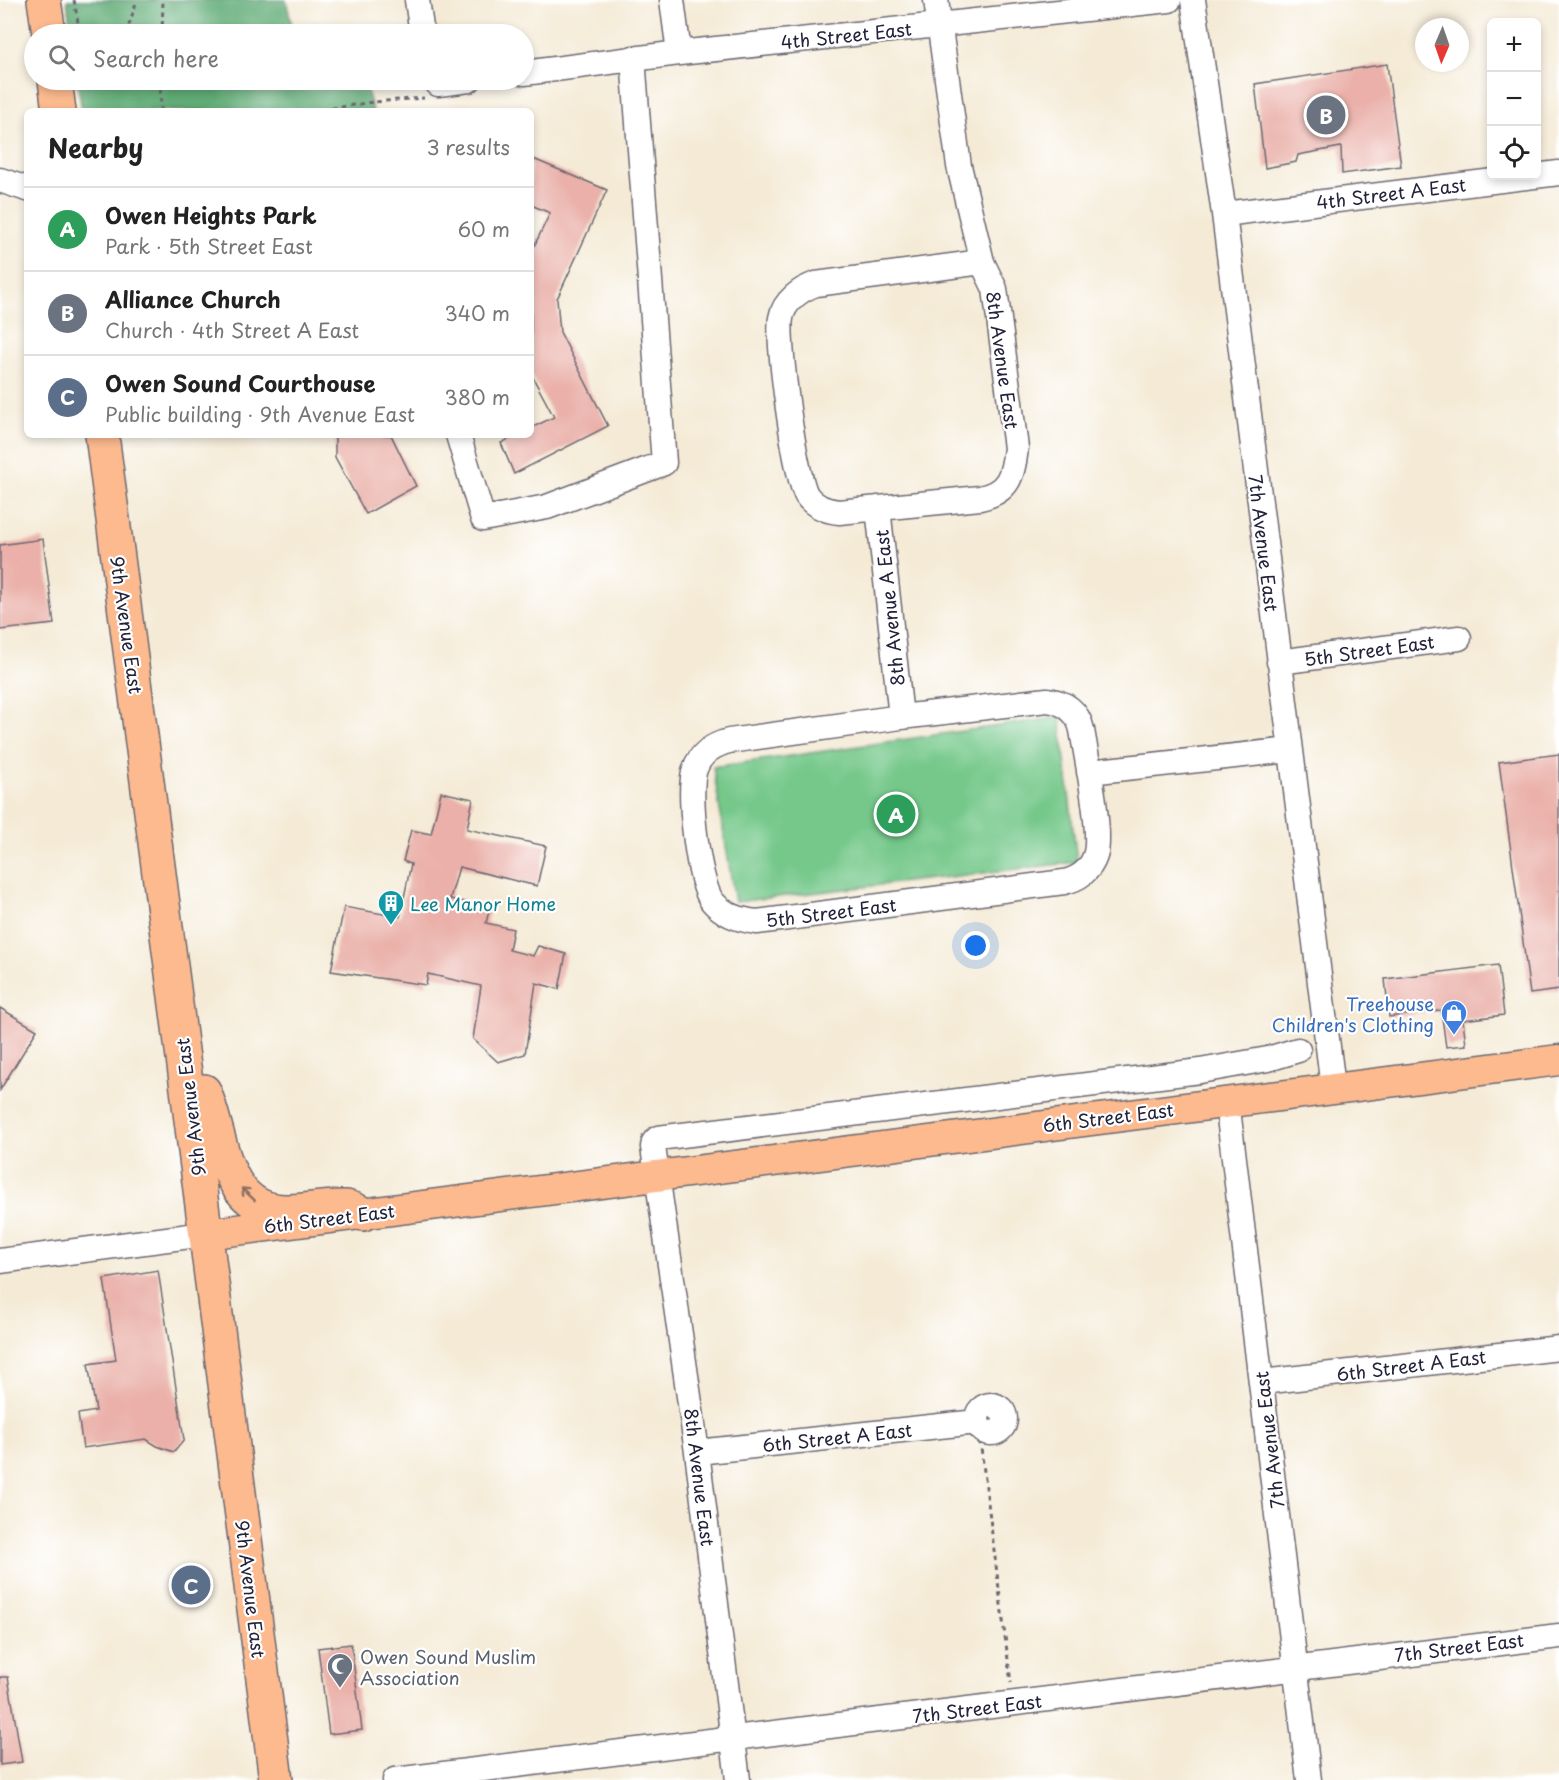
<!DOCTYPE html>
<html lang="en">
<head>
<meta charset="utf-8">
<style>
	body { margin:0; font-family:"Playpen Sans",sans-serif; background:#f6f6f6; color:#222 }
	.controls { position:absolute; right:18px; top:18px; display:grid; overflow:hidden; border-radius:9px; box-shadow:0 3px 9px #0003 }
	.controls button { width:54px; height:54px; display:grid; place-items:center; padding:0; border:0; border-bottom:2px solid #e0e0e0; background:#fff; color:#222; font:30px sans-serif }
	.compass { position:absolute; left:1415px; top:18px; width:54px; height:54px; border-radius:50%; background:#fff; box-shadow:0 3px 9px #0003; rotate:182deg }
	.you { position:absolute; left:976px; top:946px; width:21px; height:21px; margin:-15px; border:4px solid #fff; border-radius:50%; background:#1a73e8; box-shadow:0 0 0 9px #1a73e833 }
	.badge { display:grid; place-items:center; width:39px; height:39px; border-radius:50%; background:#7c3aed; color:#fff; font-size:20px; font-weight:700 }
	.pin { position:absolute; translate:-50% -50%; border:3px solid #fff; box-shadow:0 2px 6px #0006 }
	.list { margin:0; padding:0; list-style:none }
	h2 { display:flex; justify-content:space-between; align-items:center; height:78px; margin:0; padding:0 24px; font-size:26px }
	h2 small { font-size:20px; font-weight:400; color:#767676 }
	.list li { display:grid; grid-template-columns:39px 1fr auto; gap:18px; align-items:center; box-sizing:border-box; height:84px; padding:0 24px; border-top:2px solid #e0e0e0 }
	.list b { display:block; font-size:22px; white-space:nowrap }
	.list p { margin:0; font-size:20px; white-space:nowrap; color:#767676 }
	.list em { font-size:20px; font-style:normal; color:#767676 }
	.icon { flex:none; width:33px; height:33px; fill:none; stroke:currentColor; stroke-width:2; stroke-linecap:round; stroke-linejoin:round }
	.map { position:relative; flex:none; width:1559px; height:1780px; overflow:hidden }
	.search { position:absolute; background:#fff; box-shadow:0 3px 9px #0003; left:24px; top:24px; width:510px; height:66px; display:flex; align-items:center; gap:15px; box-sizing:border-box; padding:0 21px; border-radius:33px; color:#767676; font-size:22px }
	.panel { position:absolute; background:#fff; box-shadow:0 3px 9px #0003; left:24px; top:108px; width:510px; height:330px; border-radius:9px }
	.map>svg:first-child { display:block }
</style>
</head>
<body>
<div class="map">
<svg width="1559" height="1780" viewBox="0 0 1559 1780">
	<rect width="100%" height="100%" fill="#fff"/>
	<filter id="ink" filterUnits="userSpaceOnUse"><feTurbulence type="fractalNoise" baseFrequency=".0167" numOctaves="2"/><feDisplacementMap in="SourceGraphic" scale="12" xChannelSelector="R" yChannelSelector="G"/><feConvolveMatrix kernelMatrix="1 2 1 2 8 2 1 2 1" color-interpolation-filters="sRGB"/></filter>
	<filter id="wash" filterUnits="userSpaceOnUse"><feTurbulence type="fractalNoise" baseFrequency=".008" numOctaves="4" result="noise"/><feDisplacementMap in="SourceGraphic" scale="24" xChannelSelector="R" yChannelSelector="G"/><feGaussianBlur stdDeviation="1.35" result="paint"/><feColorMatrix in="noise" values="0 0 0 0 0 0 0 0 0 0 0 0 0 0 0 0 0 1.4 0 .05"/><feComposite in="paint" operator="in"/></filter>
	<g filter="url(#wash)">
		<rect width="100%" height="100%" fill="#f4ead5"/>
		<path fill="#75c88a" stroke="#4c7562" stroke-width="1.5" d="M 1060,717 L 1077,862 L 735,902 L 713,767 Z"/>
		<path fill="#60ac76" stroke="#416758" stroke-width="1.5" d="M 67,0 L 286,0 L 294,34 L 71,34 Z
			M 77,80 L 364,80 L 373,111 L 82,111 Z"/>
		<g id="blocks">
			<path fill="#eab0a9" d="M 1387,64 L 1401,166 L 1342,174 L 1341,147 L 1298,155 L 1296,162 L 1265,168 L 1255,84 Z
				M 531,158 L 607,190 L 557,299 L 560,332 L 608,426 L 514,474 L 501,443 L 517,435 L 531,435 L 531,428 L 554,417 L 531,374 L 531,253 L 550,213 L 531,205 Z
				M 335,435 L 391,435 L 416,486 L 366,514 L 335,457 Z
				M 43,539 L 54,624 L 0,630 L 0,545 Z
				M 1559,754 L 1559,990 L 1530,994 L 1499,762 Z
				M 441,792 L 473,799 L 467,829 L 546,846 L 537,886 L 459,867 L 450,899 L 490,907 L 486,923 L 513,929 L 509,950 L 533,956 L 538,946 L 566,954 L 559,989 L 536,983 L 525,1054 L 498,1062 L 473,1039 L 481,986 L 428,974 L 426,985 L 331,971 L 344,907 L 400,917 L 411,864 L 403,861 L 411,830 L 431,834 Z
				M 1498,965 L 1504,1015 L 1463,1020 L 1466,1045 L 1446,1047 L 1441,1010 L 1389,1017 L 1385,979 Z
				M 0,1008 L 37,1030 L 0,1090 Z
				M 158,1270 L 184,1440 L 174,1452 L 157,1446 L 146,1439 L 83,1448 L 78,1414 L 96,1411 L 88,1364 L 116,1360 L 104,1279 Z
				M 351,1644 L 362,1730 L 329,1734 L 318,1648 Z
				M 0,1677 L 8,1677 L 22,1762 L 0,1765 Z"/>
		</g>
	</g>
	<g filter="url(#ink)">
		<use href="#blocks" fill-opacity="0" stroke="#6c6871" stroke-width="1.5"/>
		<g fill="none" stroke-linecap="round" stroke-linejoin="round">
			<g stroke="#6c6871" stroke-width="27">
				<path id="minor" d="M 417,0 L 422,34
					M 672,0 L 679,53
					M 936,0 L 959,166 L 982,262 L 995,289 L 1016,448 C 1013,475 1009,492 980,498 L 839,512 C 827,511 814,506 807,496 C 795,478 777,341 781,318 C 784,301 801,289 816,284 L 982,262
					M 1193,0 L 1224,214 L 1333,1087
					M 524,73 L 679,53 L 1169,0
					M 435,80 L 438,84 L 469,80
					M 0,180 L 27,189
					M 1224,214 L 1559,173
					M 458,435 L 483,519 L 547,507 L 664,463 L 633,58
					M 878,508 L 901,717
					M 1279,662 L 1459,638
					M 1047,700 C 1065,702 1078,711 1082,730 C 1086,755 1103,835 1095,856 C 1090,871 1078,879 1064,882 L 757,922 C 739,920 724,915 712,901 C 698,882 687,791 695,769 C 700,754 713,745 729,741 L 901,717 Z
					M 1089,772 L 1290,750
					M 1227,1101 L 1309,1780
					M 0,1261 L 205,1234
					M 1262,1382 L 1559,1348
					M977 1419a14 14 0 1 1 28 0a14 14 0 1 1-28 0Z
					M 697,1452 L 977,1422
					M 395,1780 C 783,1734 1171,1681 1559,1636
					M 738,1780 L 697,1452 L 653,1147 L 654,1142 L 658,1138 L 1200,1071 L 1268,1059 L 1298,1050"/>
			</g>
			<g stroke="#6c6871" stroke-width="33">
				<path id="major" d="M 205,1234 L 1559,1060"/>
			</g>
			<g stroke="#6c6871" stroke-width="36">
				<path id="highway" d="M 44,0 L 49,34
					M 55,80 L 59,111
					M 102,435 C 161,883 218,1332 276,1780
					M 204,1091 C 223,1135 222,1214 290,1211 C 308,1210 328,1206 346,1207 C 351,1208 358,1211 363,1214"/>
			</g>
			<path stroke="#6c6871" stroke-width="3" stroke-dasharray="4.5 4.5" stroke-linecap="butt" d="M 74,0 L 80,34
				M 126,34 L 137,0
				M 162,34 L 163,0
				M 160,80 L 161,111
				M 79,82 L 89,80
				M 314,111 L 373,102 L 424,98
				M 978,1441 L 981,1448 L 1011,1683"/>
			<use href="#minor" stroke="#fff" stroke-width="24"/>
			<use href="#major" stroke="#fcba8e" stroke-width="30"/>
			<use href="#highway" stroke="#fcba8e" stroke-width="33"/>
		</g>
		<defs><path id="oneway-shaft" d="M-6 0H5M1.5-3L5.5 0L1.5 3" fill="none" stroke-width="1.6" stroke-linecap="round" stroke-linejoin="round" transform="scale(1.5)"/></defs>
		<use stroke="#8f6e64" href="#oneway-shaft" transform="translate(248 1194) rotate(-137)"/>
	</g>
	<defs>
		<g id="building-pin" transform="scale(1.35)"><path d="M0 17L-7.5 6A9.5 9.5 0 1 1 7.5 6Z" fill="#0f9aa8" stroke="#fff"/><path d="M-4-6H4V6H1V3H-1V6H-4ZM-2.5-4.3h1.7v1.8h-1.7ZM.8-4.3h1.7v1.8H.8ZM-2.5-1h1.7V.8h-1.7ZM.8-1h1.7V.8H.8Z" fill="#fff"/></g>
		<g id="shop-pin" transform="scale(1.35)"><path d="M0 17L-7.5 6A9.5 9.5 0 1 1 7.5 6Z" fill="#3f7fe0" stroke="#fff"/><path d="M-5-2.5h2.3a2.7 3.5 0 0 1 5.4 0H5L5.5 6h-11ZM-1.5-2.5h3a1.5 2.3 0 0 0-3 0Z" fill="#fff"/></g>
		<g id="mosque-pin" transform="scale(1.35)"><path d="M0 17L-7.5 6A9.5 9.5 0 1 1 7.5 6Z" fill="#6b7280" stroke="#fff"/><path d="M3.5-4.9A6 6 0 1 0 3.5 4.9A5 5 0 1 1 3.5-4.9Z" fill="#fff"/></g>
	</defs>
	<g fill-rule="evenodd">
		<use href="#building-pin" x="391" y="903"/>
		<use href="#shop-pin" x="1454" y="1013"/>
		<use href="#mosque-pin" x="340" y="1666"/>
	</g>
	<g text-anchor="middle" dominant-baseline="central" stroke-width="4.5" stroke-linejoin="round" paint-order="stroke">
		<g font-size="18" fill="#22223b" stroke="#fff">
			<text transform="translate(846 35) rotate(-6)">4th Street East</text>
			<text transform="translate(1391 193) rotate(-7)">4th Street A East</text>
			<text transform="translate(1003 360) rotate(82)">8th Avenue East</text>
			<text transform="translate(1264 543) rotate(83)">7th Avenue East</text>
			<text transform="translate(889 608) rotate(-96)">8th Avenue A East</text>
			<text transform="translate(127 625) rotate(82)">9th Avenue East</text>
			<text transform="translate(1369 650) rotate(-8)">5th Street East</text>
			<text transform="translate(831 912) rotate(-7)">5th Street East</text>
			<text transform="translate(190 1107) rotate(-97)">9th Avenue East</text>
			<text transform="translate(1108 1117) rotate(-7)">6th Street East</text>
			<text transform="translate(329 1218) rotate(-7)">6th Street East</text>
			<text transform="translate(1411 1365) rotate(-7)">6th Street A East</text>
			<text transform="translate(837 1437) rotate(-6)">6th Street A East</text>
			<text transform="translate(1269 1440) rotate(-97)">7th Avenue East</text>
			<text transform="translate(700 1477) rotate(83)">8th Avenue East</text>
			<text transform="translate(251 1589) rotate(83)">9th Avenue East</text>
			<text transform="translate(1459 1647) rotate(-7)">7th Street East</text>
			<text transform="translate(977 1708) rotate(-7)">7th Street East</text>
		</g>
		<g font-size="18" fill="#0d838f" stroke="#fff" text-anchor="start">
			<text x="410" y="903">Lee Manor Home</text>
		</g>
		<g font-size="18" fill="#366cbe" stroke="#fff" text-anchor="end">
			<text x="1434" y="1003">Treehouse<tspan x="1434" dy="21">Children's Clothing</tspan></text>
		</g>
		<g font-size="18" fill="#5b616d" stroke="#fff" text-anchor="start">
			<text x="360" y="1656">Owen Sound Muslim<tspan x="360" dy="21">Association</tspan></text>
		</g>
	</g>
</svg>
<div class="controls">
<button>+</button>
<button>−</button>
<button><svg class="icon" aria-label="locate" viewBox="0 0 24 24"><circle cx="12" cy="12" r="6"/><path d="M12 2v4M12 18v4M2 12h4M18 12h4"/></svg></button>
</div>
<svg class="compass" viewBox="-18 -18 36 36"><path d="M0-13l5 13h-10z" fill="#e53935"/><path d="M0 13l5-13h-10z" fill="#767676"/></svg>
<div class="you"></div>
<div class="pin badge" style="left:896px;top:814px;background:#2e9e5b">A</div>
<div class="pin badge" style="left:1326px;top:115px;background:#6b7280">B</div>
<div class="pin badge" style="left:191px;top:1585px;background:#5c6f8a">C</div>
<div class="search"><svg class="icon" aria-label="search" viewBox="0 0 24 24"><circle cx="10" cy="10" r="6"/><path d="M15 15l6 6"/></svg>Search here</div>
<section class="panel">
<h2>Nearby<small>3 results</small></h2>
<ul class="list">
<li><span class="badge" style="background:#2e9e5b">A</span><div><b>Owen Heights Park</b><p>Park · 5th Street East</p></div><em>60 m</em></li>
<li><span class="badge" style="background:#6b7280">B</span><div><b>Alliance Church</b><p>Church · 4th Street A East</p></div><em>340 m</em></li>
<li><span class="badge" style="background:#5c6f8a">C</span><div><b>Owen Sound Courthouse</b><p>Public building · 9th Avenue East</p></div><em>380 m</em></li>
</ul>
</section>
</div>
</body>
</html>
